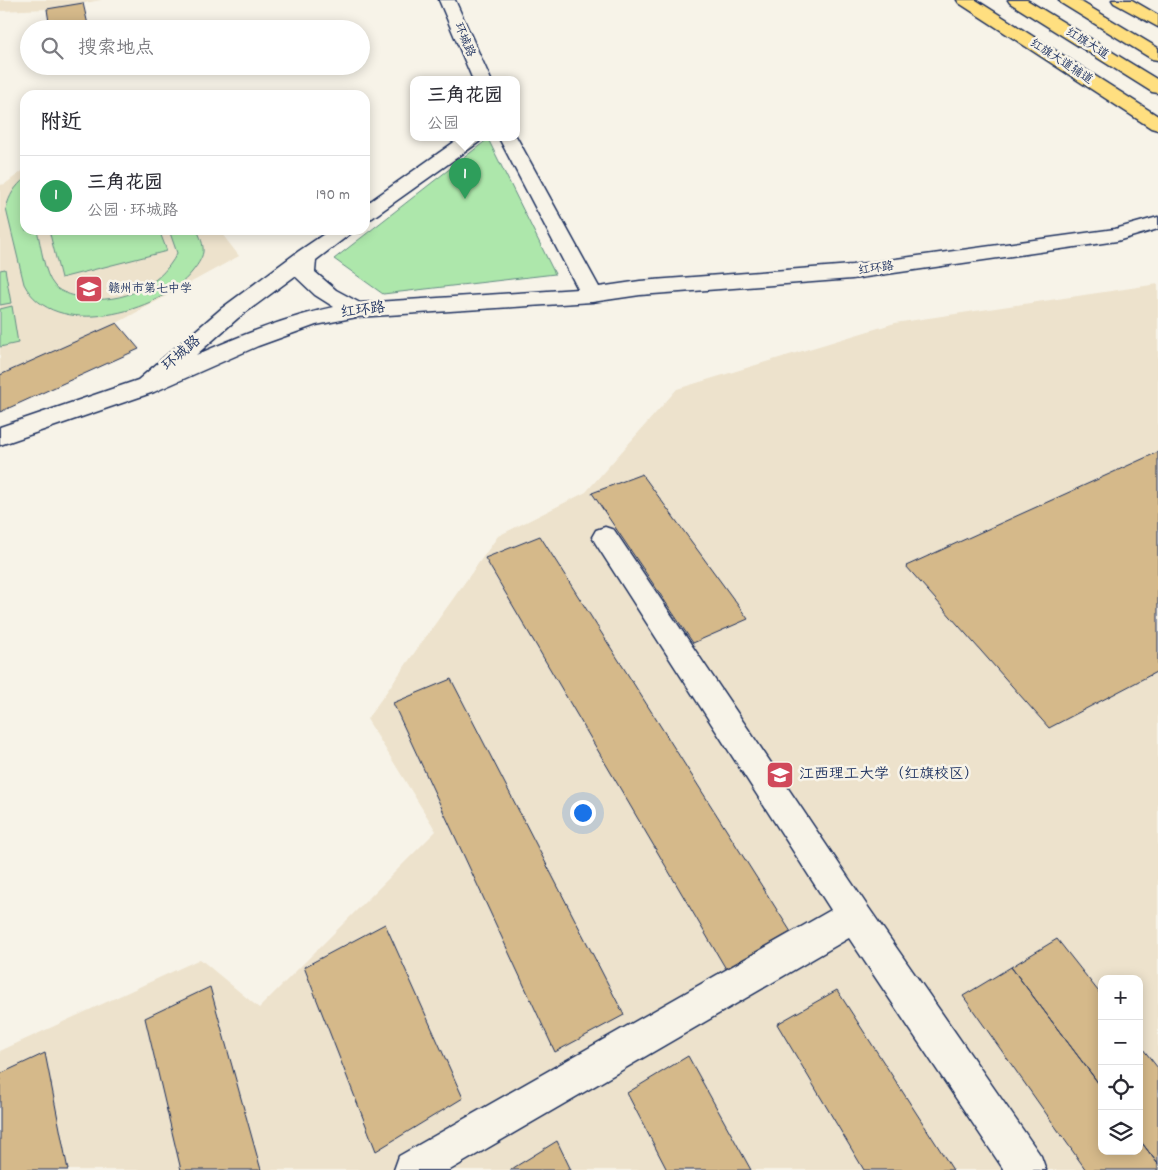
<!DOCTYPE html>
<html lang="zh">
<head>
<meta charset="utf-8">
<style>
	body { margin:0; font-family:Dekko,"LXGW WenKai TC",sans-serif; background:#f2f2f3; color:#2b2b33 }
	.controls { position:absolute; right:15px; bottom:15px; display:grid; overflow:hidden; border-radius:10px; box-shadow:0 2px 12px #0003 }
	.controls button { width:45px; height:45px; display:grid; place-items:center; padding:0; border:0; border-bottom:1px solid #e1e1e2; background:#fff; color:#2b2b33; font:25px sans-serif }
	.you { position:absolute; left:582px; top:812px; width:18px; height:18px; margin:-12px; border:4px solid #fff; border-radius:50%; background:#1a73e8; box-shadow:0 0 0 8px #1a73e833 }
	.badge { display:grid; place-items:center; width:32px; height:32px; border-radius:50%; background:#2563eb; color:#fff; font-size:16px; font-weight:700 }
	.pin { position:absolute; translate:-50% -41px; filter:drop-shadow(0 1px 2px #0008) }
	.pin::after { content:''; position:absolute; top:26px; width:18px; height:15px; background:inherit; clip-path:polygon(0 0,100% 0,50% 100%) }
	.popup { position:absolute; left:410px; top:76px; width:110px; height:65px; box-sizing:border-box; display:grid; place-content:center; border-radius:10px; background:#fff; filter:drop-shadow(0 1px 4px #0005); font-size:16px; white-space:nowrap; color:#7c7c81 }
	.popup b { font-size:19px; color:#2b2b33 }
	.popup::after { content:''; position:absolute; left:50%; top:100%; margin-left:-10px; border:10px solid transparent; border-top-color:#fff }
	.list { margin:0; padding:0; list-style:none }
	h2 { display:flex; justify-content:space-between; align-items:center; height:65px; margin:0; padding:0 20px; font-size:21px }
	h2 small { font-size:16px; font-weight:400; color:#7c7c81 }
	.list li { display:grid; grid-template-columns:32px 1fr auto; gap:15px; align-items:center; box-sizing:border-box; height:80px; padding:0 20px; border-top:1px solid #e1e1e2 }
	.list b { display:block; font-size:19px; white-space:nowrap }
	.list p { margin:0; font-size:16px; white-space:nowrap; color:#7c7c81 }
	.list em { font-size:16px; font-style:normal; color:#7c7c81 }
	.icon { flex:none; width:28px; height:28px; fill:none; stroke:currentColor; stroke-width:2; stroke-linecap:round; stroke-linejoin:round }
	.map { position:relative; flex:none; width:1158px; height:1170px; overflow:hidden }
	.search { position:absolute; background:#fff; box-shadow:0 2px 12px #0003; left:20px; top:20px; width:350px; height:55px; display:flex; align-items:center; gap:12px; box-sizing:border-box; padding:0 18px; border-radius:28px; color:#7c7c81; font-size:19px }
	.panel { position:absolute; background:#fff; box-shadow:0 2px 12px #0003; left:20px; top:90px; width:350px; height:145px; border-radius:15px }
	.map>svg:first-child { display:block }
</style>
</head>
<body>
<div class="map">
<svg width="1158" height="1170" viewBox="0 0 1158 1170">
	<rect width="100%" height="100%" fill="#f7f3e8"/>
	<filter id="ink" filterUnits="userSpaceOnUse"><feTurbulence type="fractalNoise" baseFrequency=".02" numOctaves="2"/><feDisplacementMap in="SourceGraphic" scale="10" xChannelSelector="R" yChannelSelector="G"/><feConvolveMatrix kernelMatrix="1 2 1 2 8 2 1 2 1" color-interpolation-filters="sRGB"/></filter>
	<g filter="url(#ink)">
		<path fill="#ede2cc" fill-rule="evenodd" d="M 0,0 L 102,0 L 83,3 L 89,29 L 50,29 L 47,9 L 0,11 Z
			M 25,169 L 25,230 L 219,230 L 239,256 L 117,323 L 139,349 L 0,412 L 0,185 L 5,184 Z
			M 1158,284 L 1158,1170 L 0,1170 L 0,1051 L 200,959 L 259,1008 L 436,831 L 367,719 L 498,536 L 586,492 L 677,389 L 895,323 ZM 1102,979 L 1139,979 L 1139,1151 L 1102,1151 Z"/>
		<path fill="#ade7ab" stroke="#648b84" d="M 488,139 L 555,274 L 383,294 L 334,259 Z
			M 25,178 L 25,230 L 37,230 C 41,245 44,274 54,285 C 58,291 68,294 75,296 C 113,307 159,290 177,253 L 169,230 L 197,230 C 200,236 204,245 203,252 C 202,259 196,267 192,272 C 160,313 53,341 24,284 L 6,209 C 9,195 15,187 25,178 Z
			M 49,230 L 159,230 L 167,251 L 61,278 Z
			M 5,269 L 11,303 L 0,305 L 0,270 Z
			M 12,306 L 18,343 L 0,347 L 0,309 Z"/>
		<path fill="#d5b98a" stroke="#1b2f5e" d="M 83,3 L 89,29 L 50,29 L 47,9 Z
			M 117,323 L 139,349 L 0,412 L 0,375 Z
			M 1158,452 L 1158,671 L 1049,728 L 906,566 Z
			M 642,474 L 748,619 L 693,643 L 592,493 Z
			M 540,536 L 791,932 L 726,969 L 485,558 Z
			M 451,679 L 624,1015 L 555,1052 L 393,703 Z
			M 385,924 L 463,1098 L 376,1151 L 304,967 Z
			M 1057,939 L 1102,996 L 1102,1088 L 1011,967 Z
			M 1011,967 L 1102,1088 L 1102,1151 L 1139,1151 L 1139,1139 L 1158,1164 L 1158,1170 L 1086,1170 L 963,996 Z
			M 210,987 L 261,1170 L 181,1170 L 145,1018 Z
			M 837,990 L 953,1170 L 864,1170 L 777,1024 Z
			M 1139,1044 L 1158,1068 L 1158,1164 L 1139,1139 Z
			M 45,1053 L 68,1170 L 0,1170 L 0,1074 Z
			M 688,1056 L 751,1170 L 667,1170 L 627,1093 Z
			M 557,1141 L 571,1170 L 510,1170 Z"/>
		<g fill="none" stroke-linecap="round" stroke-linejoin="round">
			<g stroke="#1b2f5e" stroke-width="3">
				<path id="minor" d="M 439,0 L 455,0 L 491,80 L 473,80 Z
					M 516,136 L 599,287 L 640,281 L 852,265 L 1115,229 L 1158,217 L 1158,229 L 1117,241 L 852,279 L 640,295 L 592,302 L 357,317 L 316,325 L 258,346 L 154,392 L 0,445 L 0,427 L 138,380 L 222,308 L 299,251 L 330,230 L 353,230 L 350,234 L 316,260 L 315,272 L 336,290 L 360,303 L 578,289 L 499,138 ZM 295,276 L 315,295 L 334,307 C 286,317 240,336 196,355 L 238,318 Z
					M 460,138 L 481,138 L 479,142 L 372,218 L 365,220 L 365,205 Z
					M 605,527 L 614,530 L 866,904 L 1041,1156 L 1046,1170 L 1004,1170 L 849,938 L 450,1170 L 394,1170 L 399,1156 L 831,910 L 596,544 L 592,537 L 596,530 Z"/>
			</g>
			<g stroke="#1b2f5e" stroke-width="3">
				<path id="major" d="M 957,0 L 976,0 L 1158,116 L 1158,130 L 1151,128 L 959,3 Z
					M 1008,0 L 1027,0 L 1158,80 L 1158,93 L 1152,92 L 1010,3 Z
					M 1059,0 L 1078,0 L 1158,48 L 1158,60 L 1152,59 L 1061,3 Z
					M 1112,0 L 1132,0 L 1158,15 L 1158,27 L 1114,3 Z"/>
			</g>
			<use href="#minor" fill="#f7f3e8" fill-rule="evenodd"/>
			<use href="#major" fill="#ffdf80" fill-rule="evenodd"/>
		</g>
	</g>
	<defs>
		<g id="school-square" transform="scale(1.4375)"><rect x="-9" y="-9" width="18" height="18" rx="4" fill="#d1495b" stroke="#f7f3e8"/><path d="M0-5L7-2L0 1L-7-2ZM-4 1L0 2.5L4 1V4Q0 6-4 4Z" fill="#fff"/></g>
		<g id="university-square" transform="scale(1.4375)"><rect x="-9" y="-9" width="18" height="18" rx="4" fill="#d1495b" stroke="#f7f3e8"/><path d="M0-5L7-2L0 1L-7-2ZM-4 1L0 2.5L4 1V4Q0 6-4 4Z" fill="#fff"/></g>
	</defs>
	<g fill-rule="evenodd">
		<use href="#school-square" x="89" y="289"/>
		<use href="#university-square" x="780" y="775"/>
	</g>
	<g text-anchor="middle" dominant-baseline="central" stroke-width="5" stroke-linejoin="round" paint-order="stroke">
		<g font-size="12" fill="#1b2f5e" stroke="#f7f3e8">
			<text transform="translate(464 40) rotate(67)">环城路</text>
			<text transform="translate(1087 44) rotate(32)">红旗大道</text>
			<text transform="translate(1061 62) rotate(33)">红旗大道辅道</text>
			<text transform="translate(876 269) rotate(-8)">红环路</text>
		</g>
		<g font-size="12" fill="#1b2f5e" stroke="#f7f3e8" text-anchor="start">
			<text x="108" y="289">赣州市第七中学</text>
		</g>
		<g font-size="15" fill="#1b2f5e" stroke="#f7f3e8">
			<text transform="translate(363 311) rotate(-7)">红环路</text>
			<text transform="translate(182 354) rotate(-41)">环城路</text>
		</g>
		<g font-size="15" fill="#1b2f5e" stroke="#f7f3e8" text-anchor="start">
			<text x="799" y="775">江西理工大学（红旗校区）</text>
		</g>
	</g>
</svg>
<div class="controls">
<button>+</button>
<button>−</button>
<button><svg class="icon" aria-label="locate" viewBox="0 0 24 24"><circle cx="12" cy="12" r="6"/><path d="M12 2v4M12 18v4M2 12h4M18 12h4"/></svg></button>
<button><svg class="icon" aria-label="layers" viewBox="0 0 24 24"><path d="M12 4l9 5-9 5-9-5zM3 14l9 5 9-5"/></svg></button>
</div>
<div class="you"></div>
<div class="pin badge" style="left:465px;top:199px;background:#2e9e5b">1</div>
<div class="popup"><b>三角花园</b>公园</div>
<div class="search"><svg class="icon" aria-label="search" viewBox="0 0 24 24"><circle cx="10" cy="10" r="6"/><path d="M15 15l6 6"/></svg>搜索地点</div>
<section class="panel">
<h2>附近<small></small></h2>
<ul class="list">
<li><span class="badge" style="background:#2e9e5b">1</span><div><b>三角花园</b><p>公园 · 环城路</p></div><em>190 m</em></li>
</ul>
</section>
</div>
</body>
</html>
